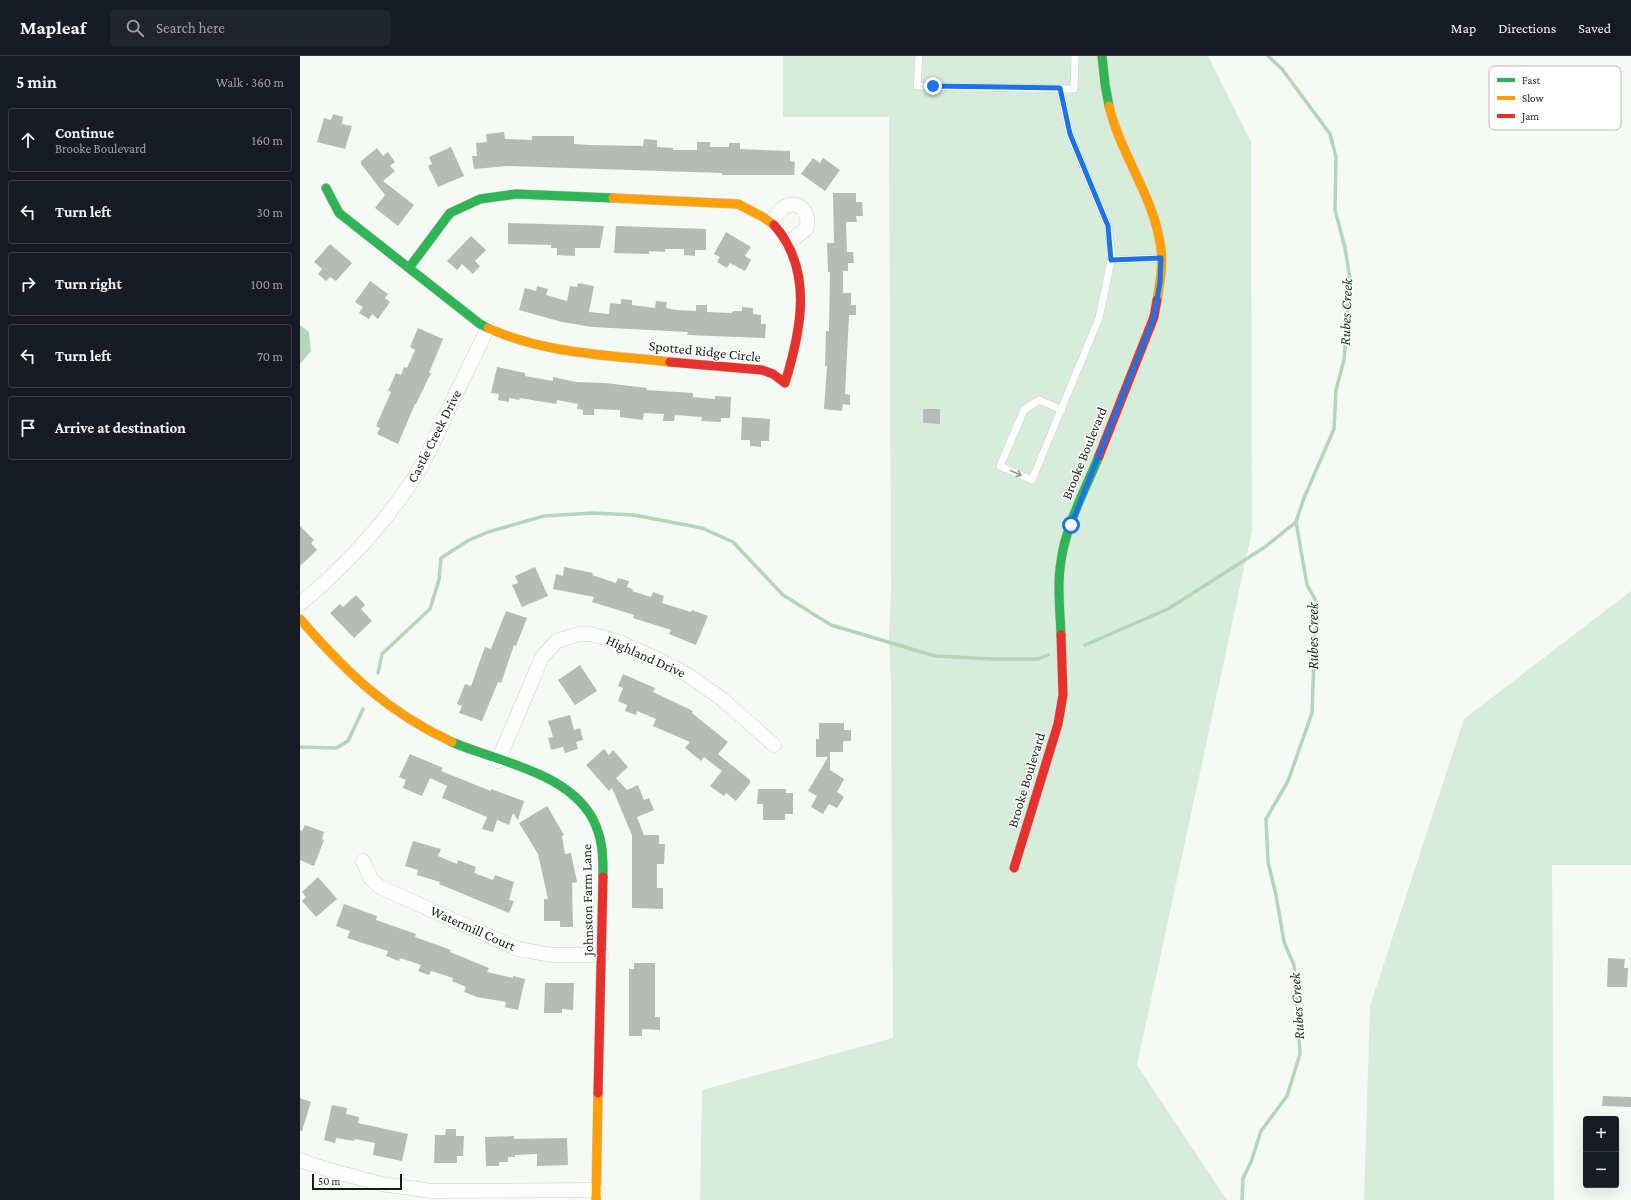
<!DOCTYPE html>
<html lang="en">
<head>
<meta charset="utf-8">
<style>
	body { margin:0; font-family:"Crimson Pro",serif; background:#20242c; color:#f1f3f6 }
	.controls { position:absolute; right:12px; bottom:12px; display:grid; overflow:hidden; border-radius:4px; box-shadow:0 4px 16px #0002 }
	.controls button { width:36px; height:36px; display:grid; place-items:center; padding:0; border:0; border-bottom:1px solid #363941; background:#171b24; color:#f1f3f6; font:20px sans-serif }
	.scale { position:absolute; left:12px; bottom:10px; width:90px; box-sizing:border-box; padding-left:4px; border:2px solid #181c19; border-top:0; font-size:11px; line-height:14px; white-space:nowrap; color:#181c19; -webkit-text-stroke:3px #fff; paint-order:stroke }
	.stop { position:absolute; width:12px; height:12px; margin:-9px; border:3px solid #1a73e8; border-radius:50%; background:#fff }
	.stop.end { background:#1a73e8; border-color:#fff; box-shadow:0 1px 4px #0008 }
	.list { margin:0; padding:0; list-style:none }
	h2 { display:flex; justify-content:space-between; align-items:center; height:52px; margin:0; padding:0 16px; font-size:17px }
	h2 small { font-size:13px; font-weight:400; color:#9ea1a6 }
	.list li { display:grid; grid-template-columns:26px 1fr auto; gap:12px; align-items:center; box-sizing:border-box; height:64px; margin:0 8px 8px; padding:0 8px; border:1px solid #363941; border-radius:4px }
	.list b { display:block; font-size:15px; white-space:nowrap }
	.list p { margin:0; font-size:13px; white-space:nowrap; color:#9ea1a6 }
	.list em { font-size:13px; font-style:normal; color:#9ea1a6 }
	.icon { flex:none; width:22px; height:22px; fill:none; stroke:currentColor; stroke-width:2; stroke-linecap:round; stroke-linejoin:round }
	.map { position:relative; flex:none; width:1331px; height:1144px; overflow:hidden }
	header { display:flex; align-items:center; gap:24px; box-sizing:border-box; height:56px; padding:0 20px; background:#171b24; border-bottom:1px solid #363941 }
	header strong { font-size:19px }
	nav { display:flex; gap:22px; margin-inline-start:auto; font-size:14px }
	.search { width:280px; height:36px; background:#20242c; display:flex; align-items:center; gap:10px; box-sizing:border-box; padding:0 14px; border-radius:4px; color:#9ea1a6; font-size:15px }
	main { display:flex }
	aside { flex:1; background:#171b24 }
	.map>svg:first-child { display:block }
</style>
</head>
<body>
<header>
<strong>Mapleaf</strong>
<div class="search"><svg class="icon" aria-label="search" viewBox="0 0 24 24"><circle cx="10" cy="10" r="6"/><path d="M15 15l6 6"/></svg>Search here</div>
<nav><a>Map</a><a>Directions</a><a>Saved</a></nav>
</header>
<main>
<aside>
<h2>5 min<small>Walk · 360 m</small></h2>
<ul class="list">
<li><svg class="icon" aria-label="ahead" viewBox="0 0 24 24"><path d="M12 20V5M6 11l6-6 6 6"/></svg><div><b>Continue</b><p>Brooke Boulevard</p></div><em>160 m</em></li>
<li><svg class="icon" aria-label="left" viewBox="0 0 24 24"><path d="M17 20v-9H6M10 6l-5 5 5 5"/></svg><div><b>Turn left</b></div><em>30 m</em></li>
<li><svg class="icon" aria-label="right" viewBox="0 0 24 24"><path d="M7 20v-9h11M14 6l5 5-5 5"/></svg><div><b>Turn right</b></div><em>100 m</em></li>
<li><svg class="icon" aria-label="left" viewBox="0 0 24 24"><path d="M17 20v-9H6M10 6l-5 5 5 5"/></svg><div><b>Turn left</b></div><em>70 m</em></li>
<li><svg class="icon" aria-label="arrive" viewBox="0 0 24 24"><path d="M6 21V4h12l-3 4 3 4H6"/></svg><div><b>Arrive at destination</b></div></li>
</ul>
</aside>
<div class="map">
<svg width="1331" height="1144" viewBox="0 0 1331 1144">
	<rect width="100%" height="100%" fill="#f5faf5"/>
	<path fill="#d8ecdb" d="M 483,0 L 908,0 L 951,86 L 952,475 L 837,1009 L 927,1144 L 400,1144 L 402,1034 L 593,982 L 591,627 L 589,579 L 591,536 L 589,61 L 483,61 Z
		M 1331,535 L 1331,809 L 1252,809 L 1254,1144 L 1064,1144 L 1070,950 L 1164,663 Z"/>
	<path fill="#b3d6b9" d="M 0,269 L 9,276 L 11,295 L 0,308 Z"/>
	<g fill="none" stroke-linecap="round" stroke-linejoin="round">
		<path stroke="#b3d6b9" stroke-width="3.5" d="M 785,589 L 868,553 L 965,491 L 996,466
			M 78,617 L 82,598 L 130,553 L 139,524 L 141,502 L 169,484 L 188,476 L 244,460 L 293,457 L 334,459 L 402,472 L 433,486 L 483,539 L 531,569 L 635,600 L 693,603 L 738,603 L 748,599
			M 0,691 L 36,692 L 48,685 L 63,653
			M 942,1144 L 943,1122 L 951,1106 L 961,1075 L 987,1040 L 1000,998 L 994,909 L 984,886 L 976,839 L 968,806 L 966,763 L 988,725 L 1012,657 L 1016,545 L 1007,529 L 996,466 L 1004,442 L 1034,373 L 1036,334 L 1044,304 L 1050,223 L 1045,192 L 1035,154 L 1036,101 L 1030,78 L 982,13 L 968,0"/>
	</g>
	<path fill="#b7bbb7" d="M 33,58 L 43,61 L 42,68 L 52,70 L 45,93 L 17,86 L 24,62 L 31,64 Z
		M 204,76 L 205,83 L 232,84 L 232,80 L 274,80 L 274,88 L 291,89 L 343,90 L 344,83 L 357,84 L 357,91 L 373,92 L 373,94 L 397,94 L 397,86 L 410,86 L 410,91 L 429,91 L 429,87 L 440,87 L 440,93 L 490,95 L 490,105 L 495,106 L 494,119 L 422,119 L 422,117 L 207,110 L 174,113 L 172,100 L 177,100 L 176,87 L 187,86 L 186,78 Z
		M 151,91 L 164,120 L 138,131 L 128,110 L 132,108 L 129,101 Z
		M 77,92 L 83,100 L 88,96 L 95,106 L 90,110 L 95,115 L 83,125 L 114,149 L 98,170 L 75,152 L 85,139 L 61,108 L 61,105 Z
		M 513,102 L 520,107 L 523,102 L 540,114 L 525,135 L 501,118 Z
		M 533,137 L 556,137 L 556,146 L 562,146 L 563,160 L 556,160 L 557,166 L 546,166 L 547,196 L 553,196 L 554,207 L 548,207 L 548,215 L 543,215 L 543,237 L 551,237 L 551,249 L 556,249 L 556,259 L 549,259 L 545,338 L 550,339 L 550,349 L 543,348 L 542,355 L 524,353 L 527,310 L 525,310 L 526,275 L 529,275 L 530,216 L 528,216 L 527,187 L 534,187 Z
		M 208,167 L 281,169 L 304,170 L 300,192 L 275,192 L 275,200 L 257,199 L 257,192 L 251,192 L 251,189 L 208,188 Z
		M 316,170 L 406,173 L 406,194 L 395,194 L 395,200 L 384,199 L 384,193 L 365,193 L 365,196 L 349,195 L 349,198 L 314,197 Z
		M 426,176 L 451,191 L 445,200 L 451,204 L 445,215 L 430,207 L 427,212 L 417,206 L 420,201 L 414,198 Z
		M 171,180 L 186,194 L 175,205 L 180,210 L 173,218 L 162,208 L 157,214 L 147,205 Z
		M 30,188 L 52,207 L 36,225 L 30,221 L 26,225 L 18,218 L 22,213 L 14,206 Z
		M 70,225 L 88,238 L 85,242 L 90,246 L 78,263 L 72,258 L 69,263 L 59,257 L 63,251 L 55,246 Z
		M 278,227 L 294,230 L 289,256 L 309,258 L 310,247 L 321,248 L 321,243 L 332,244 L 332,249 L 355,252 L 356,245 L 367,246 L 366,252 L 377,254 L 396,255 L 396,249 L 407,249 L 407,256 L 432,257 L 433,255 L 442,255 L 442,251 L 453,252 L 453,258 L 461,259 L 461,268 L 466,268 L 465,282 L 387,279 L 388,276 L 292,271 L 262,266 L 219,254 L 225,232 L 236,235 L 237,230 L 248,233 L 246,239 L 267,245 L 270,230 L 277,231 Z
		M 118,272 L 143,283 L 129,317 L 131,317 L 116,348 L 115,348 L 98,388 L 77,378 L 80,372 L 76,370 L 91,336 L 88,335 L 96,317 L 101,319 L 104,311 L 107,312 L 115,294 L 110,291 Z
		M 197,311 L 225,317 L 225,320 L 253,325 L 253,321 L 276,326 L 305,327 L 347,332 L 346,334 L 393,337 L 393,341 L 415,343 L 415,340 L 431,341 L 430,362 L 421,362 L 421,366 L 401,365 L 402,361 L 375,359 L 374,365 L 363,365 L 364,358 L 344,357 L 343,364 L 320,361 L 320,354 L 294,353 L 294,359 L 283,359 L 283,354 L 277,353 L 278,348 L 257,344 L 256,348 L 220,342 L 219,344 L 209,342 L 209,346 L 198,344 L 199,338 L 191,337 Z
		M 623,353 L 640,353 L 640,368 L 623,367 Z
		M 442,361 L 470,363 L 469,385 L 461,385 L 461,391 L 450,390 L 450,384 L 441,384 Z
		M 0,470 L 14,484 L 11,487 L 17,494 L 0,510 Z
		M 235,511 L 248,540 L 222,551 L 212,529 L 218,527 L 215,520 Z
		M 264,511 L 293,517 L 292,519 L 316,527 L 318,522 L 329,525 L 327,531 L 333,533 L 332,535 L 351,541 L 353,536 L 364,540 L 362,547 L 391,556 L 392,554 L 408,560 L 396,589 L 369,578 L 371,574 L 333,562 L 334,559 L 292,546 L 294,541 L 253,533 L 256,518 L 263,520 Z
		M 56,539 L 65,549 L 61,553 L 72,565 L 54,582 L 30,557 L 40,548 L 43,551 Z
		M 206,555 L 227,562 L 216,590 L 214,589 L 201,627 L 198,626 L 182,665 L 159,657 L 162,650 L 157,648 L 165,628 L 171,630 L 185,591 L 191,593 Z
		M 280,609 L 297,635 L 275,649 L 258,624 Z
		M 323,618 L 355,632 L 353,636 L 393,655 L 392,657 L 428,686 L 418,698 L 450,724 L 450,727 L 436,745 L 426,737 L 424,740 L 410,730 L 422,715 L 404,701 L 401,705 L 385,692 L 390,686 L 353,670 L 356,663 L 337,655 L 336,659 L 325,655 L 327,649 L 318,645 L 323,632 L 318,630 Z
		M 270,659 L 274,674 L 280,672 L 283,684 L 276,686 L 278,693 L 265,697 L 263,691 L 251,694 L 248,682 L 253,681 L 248,665 Z
		M 519,667 L 544,667 L 544,674 L 551,674 L 551,685 L 543,685 L 543,696 L 530,696 L 530,714 L 544,723 L 537,736 L 544,741 L 537,752 L 529,748 L 523,758 L 511,751 L 517,740 L 508,735 L 528,701 L 516,701 L 516,683 L 519,683 Z
		M 304,693 L 309,699 L 313,694 L 328,711 L 316,722 L 327,734 L 338,729 L 344,744 L 349,742 L 354,754 L 337,761 L 344,779 L 359,779 L 359,788 L 365,788 L 364,808 L 357,808 L 357,832 L 363,832 L 363,853 L 332,852 L 332,779 L 312,732 L 309,735 L 286,709 Z
		M 110,698 L 143,712 L 141,715 L 191,735 L 191,733 L 224,745 L 218,764 L 213,757 L 209,769 L 197,764 L 193,776 L 182,773 L 187,761 L 142,742 L 147,730 L 130,722 L 122,740 L 103,732 L 106,724 L 99,721 Z
		M 458,733 L 486,733 L 486,737 L 493,737 L 493,758 L 485,758 L 485,764 L 463,764 L 463,748 L 457,748 Z
		M 247,750 L 264,779 L 262,780 L 265,798 L 271,797 L 277,826 L 272,827 L 273,871 L 260,871 L 260,865 L 244,865 L 244,843 L 248,843 L 238,798 L 219,767 Z
		M 5,769 L 24,776 L 22,783 L 24,784 L 14,810 L 0,804 L 0,774 L 2,775 Z
		M 113,785 L 141,793 L 138,800 L 157,808 L 158,804 L 176,811 L 174,817 L 193,824 L 195,819 L 214,826 L 209,844 L 214,845 L 209,857 L 139,828 L 140,826 L 117,819 L 118,814 L 105,810 Z
		M 18,821 L 37,843 L 16,861 L 2,845 L 6,841 L 2,836 Z
		M 44,848 L 77,860 L 76,864 L 116,878 L 115,881 L 151,894 L 150,896 L 189,912 L 187,916 L 213,922 L 213,920 L 225,923 L 218,954 L 205,951 L 206,946 L 177,941 L 164,936 L 166,931 L 152,925 L 153,922 L 131,915 L 129,919 L 118,915 L 121,909 L 100,902 L 99,905 L 86,900 L 88,895 L 47,882 L 50,875 L 36,870 Z
		M 1308,902 L 1325,903 L 1324,912 L 1328,912 L 1327,931 L 1307,931 Z
		M 334,907 L 355,907 L 355,961 L 360,961 L 360,974 L 342,973 L 342,980 L 329,980 L 329,913 L 334,913 Z
		M 245,927 L 274,927 L 273,954 L 262,953 L 262,957 L 244,957 Z
		M 1303,1040 L 1331,1041 L 1331,1051 L 1302,1050 Z
		M 0,1042 L 11,1046 L 2,1075 L 0,1075 Z
		M 32,1049 L 47,1052 L 46,1058 L 59,1061 L 58,1067 L 108,1078 L 102,1105 L 73,1099 L 75,1087 L 55,1083 L 54,1085 L 36,1082 L 35,1087 L 24,1084 Z
		M 146,1073 L 156,1073 L 156,1080 L 164,1080 L 163,1100 L 157,1100 L 157,1107 L 134,1107 L 135,1079 L 145,1079 Z
		M 214,1080 L 214,1083 L 267,1082 L 268,1109 L 237,1110 L 237,1098 L 215,1099 L 215,1101 L 208,1101 L 208,1106 L 199,1106 L 199,1110 L 186,1110 L 185,1081 Z"/>
	<g fill="none" stroke-linecap="round" stroke-linejoin="round">
		<g stroke="#ccd0cc" stroke-width="8">
			<path id="lane" d="M 619,0 L 617,30 L 774,33 L 775,0
				M 760,32 L 770,79 L 808,170 L 812,200 L 799,262 L 732,424 L 700,410 L 724,354 L 739,344 L 762,354
				M 811,204 L 861,202"/>
		</g>
		<g stroke="#ccd0cc" stroke-width="15">
			<path id="street" d="M 471,165 C 475,161 479,155 484,151 C 500,142 511,159 506,173 L 488,187
				M 0,548 C 44,511 85,468 116,419 C 129,399 138,376 148,354 C 161,327 175,299 188,272
				M 198,705 L 242,601 L 257,585 L 279,578 L 291,578 L 316,585 L 355,602 L 388,619 L 422,643 L 474,689
				M 63,805 L 71,823 L 80,831 L 218,893 L 252,899 L 302,899
				M 0,1104 L 26,1113 L 81,1128 L 132,1135 L 297,1134"/>
		</g>
		<g stroke="#ccd0cc" stroke-width="10">
			<path id="fast" d="M 802,0 L 805,28 L 809,50
				M 26,132 L 39,157 L 180,268 L 188,272
				M 109,212 L 150,157 L 180,143 L 216,138 L 313,142
				M 761,579 C 760,554 757,529 761,505 C 766,469 785,434 799,400
				M 152,686 C 198,706 275,717 296,770 C 303,787 303,803 303,821"/>
		</g>
		<g stroke="#ccd0cc" stroke-width="10">
			<path id="slow" d="M 809,50 C 821,100 855,142 861,193 C 863,210 860,227 857,244
				M 313,142 L 438,148 L 463,161 L 474,169
				M 188,272 C 245,298 309,299 370,306
				M 0,563 C 46,616 87,656 152,686
				M 296,1144 L 298,1037"/>
		</g>
		<g stroke="#ccd0cc" stroke-width="10">
			<path id="jam" d="M 370,306 L 462,314 L 473,318 L 485,327 C 501,275 514,214 474,169
				M 799,400 L 854,261 L 857,244
				M 714,812 L 758,668 L 763,639 L 761,579
				M 298,1037 L 303,821"/>
		</g>
		<use href="#lane" stroke="#fefefe" stroke-width="7"/>
		<use href="#street" stroke="#fefefe" stroke-width="14"/>
		<use href="#fast" stroke="#30b455" stroke-width="9"/>
		<use href="#slow" stroke="#ff9f0a" stroke-width="9"/>
		<use href="#jam" stroke="#e5322d" stroke-width="9"/>
	</g>
	<defs><path id="oneway-shaft" d="M-6 0H5M1.5-3L5.5 0L1.5 3" fill="none" stroke-width="1.6" stroke-linecap="round" stroke-linejoin="round"/></defs>
	<use stroke="#969897" href="#oneway-shaft" transform="translate(716 417) rotate(24)"/>
	<g fill="none" stroke-linecap="round" stroke-linejoin="round">
		<path stroke="#1a73e8" stroke-width="5" d="M 633,30 L 760,32 L 770,78 L 808,170 L 811,204 L 861,202 L 860,226 L 854,261 L 771,469"/>
	</g>
	<g text-anchor="middle" dominant-baseline="central" stroke-width="3" stroke-linejoin="round" paint-order="stroke">
		<g font-size="14" fill="#181c19" stroke="#fff">
			<text transform="translate(405 295) rotate(6)">Spotted Ridge Circle</text>
			<text transform="translate(134 380) rotate(-63)">Castle Creek Drive</text>
			<text transform="translate(784 397) rotate(-68)">Brooke Boulevard</text>
			<text transform="translate(346 600) rotate(24)">Highland Drive</text>
			<text transform="translate(726 724) rotate(-73)">Brooke Boulevard</text>
			<text transform="translate(287 844) rotate(-91)">Johnston Farm Lane</text>
			<text transform="translate(173 872) rotate(24)">Watermill Court</text>
		</g>
		<g font-size="15" font-style="italic" fill="#0f3319" stroke="#fff">
			<text transform="translate(1046 256) rotate(-88)">Rubes Creek</text>
			<text transform="translate(1013 580) rotate(-90)">Rubes Creek</text>
			<text transform="translate(997 950) rotate(-94)">Rubes Creek</text>
		</g>
	</g>
	<rect x="1189" y="10" width="132" height="64" rx="6" fill="#fff" stroke="#babbba" stroke-width="1"/>
	<rect x="1197" y="22" width="18" height="4" fill="#30b455"/>
	<rect x="1197" y="40" width="18" height="4" fill="#ff9f0a"/>
	<rect x="1197" y="58" width="18" height="4" fill="#e5322d"/>
	<g font-size="11" fill="#181c19">
		<text x="1222" y="28">Fast</text>
		<text x="1222" y="46">Slow</text>
		<text x="1222" y="64">Jam</text>
	</g>
</svg>
<div class="controls">
<button>+</button>
<button>−</button>
</div>
<div class="scale">50 m</div>
<div class="stop" style="left:771px;top:469px"></div>
<div class="stop end" style="left:633px;top:30px"></div>
</div>
</main>
</body>
</html>
